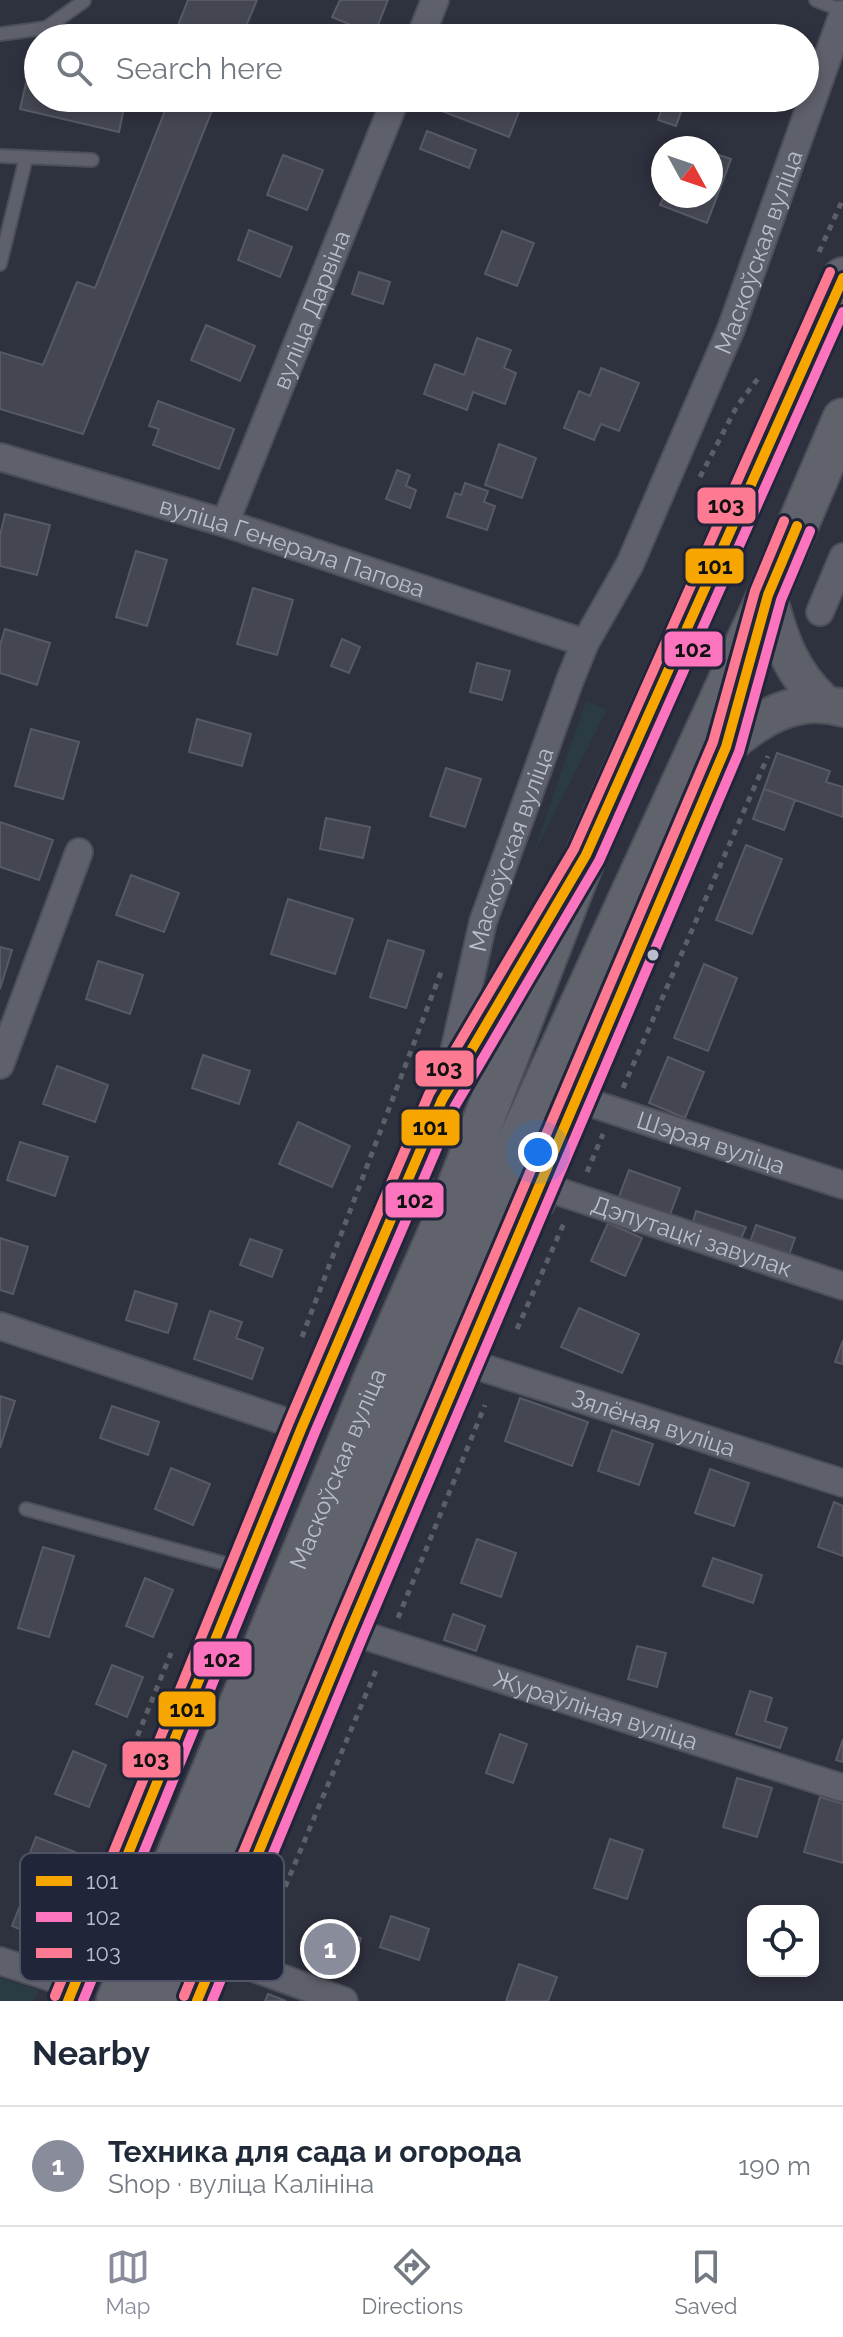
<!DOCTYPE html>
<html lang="en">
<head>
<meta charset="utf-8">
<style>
	body { margin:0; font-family:Raleway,sans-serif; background:#f6f6f7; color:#1f2937 }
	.controls { position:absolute; right:24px; bottom:24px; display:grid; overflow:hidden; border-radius:16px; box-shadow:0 4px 12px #0003 }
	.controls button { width:72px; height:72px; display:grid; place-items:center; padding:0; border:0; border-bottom:2px solid #e0e1e3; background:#fff; color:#1f2937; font:40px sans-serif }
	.compass { position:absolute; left:651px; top:136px; width:72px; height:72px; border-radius:50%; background:#fff; box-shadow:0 4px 12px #0003; rotate:130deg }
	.you { position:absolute; left:538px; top:1152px; width:28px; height:28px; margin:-20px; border:6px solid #fff; border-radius:50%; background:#1a73e8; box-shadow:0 0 0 12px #1a73e833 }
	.badge { display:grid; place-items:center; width:52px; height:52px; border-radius:50%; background:#898c9b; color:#fff; font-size:26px; font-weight:700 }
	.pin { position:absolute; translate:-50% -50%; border:4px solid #fff; box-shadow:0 2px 8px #0006 }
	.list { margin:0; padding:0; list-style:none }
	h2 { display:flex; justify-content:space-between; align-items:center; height:104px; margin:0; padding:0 32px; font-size:34px }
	h2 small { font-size:26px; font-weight:400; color:#747a83 }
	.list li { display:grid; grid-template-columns:52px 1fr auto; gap:24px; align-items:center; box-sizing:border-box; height:120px; padding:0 32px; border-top:2px solid #e0e1e3 }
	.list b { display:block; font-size:30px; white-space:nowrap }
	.list p { margin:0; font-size:26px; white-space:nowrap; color:#747a83 }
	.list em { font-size:26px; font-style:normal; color:#747a83 }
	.icon { flex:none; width:44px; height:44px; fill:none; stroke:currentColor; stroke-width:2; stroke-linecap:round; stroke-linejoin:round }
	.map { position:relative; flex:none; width:843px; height:2001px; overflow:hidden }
	.search { position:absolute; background:#fff; box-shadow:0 4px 12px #0003; left:24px; right:24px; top:24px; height:88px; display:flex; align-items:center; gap:20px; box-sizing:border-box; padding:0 28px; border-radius:44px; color:#747a83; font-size:30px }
	.sheet { height:224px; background:#fff }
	nav { display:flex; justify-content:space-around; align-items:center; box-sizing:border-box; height:112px; border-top:2px solid #e0e1e3; background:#fff; font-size:22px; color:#747a83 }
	nav a { display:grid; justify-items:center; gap:4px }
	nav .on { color:#898c9b }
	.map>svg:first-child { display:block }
</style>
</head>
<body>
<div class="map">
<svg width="843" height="2001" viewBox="0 0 843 2001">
	<rect width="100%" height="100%" fill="#2e313e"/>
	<path fill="#2b3b44" d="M 586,701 L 607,710 L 532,857 Z
		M 0,1978 L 39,1990 L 34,2001 L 0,2001 Z"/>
	<path fill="#444752" stroke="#575965" stroke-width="2" d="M 188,0 L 257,0 L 241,38 L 173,38 Z
		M 340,0 L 388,0 L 374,35 L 332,17 Z
		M 561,29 L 585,38 L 558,38 Z
		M 30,66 L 38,68 L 38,98 L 126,98 L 119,132 L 20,109 Z
		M 170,98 L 217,98 L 83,434 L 0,409 L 0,352 L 43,365 L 77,282 L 95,288 Z
		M 312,98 L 336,98 L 333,106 Z
		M 444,98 L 522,98 L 524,99 L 509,137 L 439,110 Z
		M 666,98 L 686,98 L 676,126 L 658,120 Z
		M 747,98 L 780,98 L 775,110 Z
		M 427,131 L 476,150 L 469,168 L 420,149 Z
		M 711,152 L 731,159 L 707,223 L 660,205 L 664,196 L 711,196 Z
		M 283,155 L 323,170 L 307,210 L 267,195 Z
		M 249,230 L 292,247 L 280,277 L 238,260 Z
		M 502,231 L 534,243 L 517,286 L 485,274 Z
		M 359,272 L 390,282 L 383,304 L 352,294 Z
		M 206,325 L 255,346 L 240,381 L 191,360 Z
		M 477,338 L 511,350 L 504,368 L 516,373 L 505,404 L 473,392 L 467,410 L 424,394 L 435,364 L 464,375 Z
		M 601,368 L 639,383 L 619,431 L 601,424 L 594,440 L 564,428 L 579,391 L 590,396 Z
		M 158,401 L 234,429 L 219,469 L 153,445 L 159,429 L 149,426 Z
		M 499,444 L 536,458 L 522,498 L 485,485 Z
		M 397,470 L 410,475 L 406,486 L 416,490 L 410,508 L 386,499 Z
		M 465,483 L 488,491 L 484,502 L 495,506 L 487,530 L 447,517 L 455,493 L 461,495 Z
		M 5,514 L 50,525 L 37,575 L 0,566 L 0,536 Z
		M 136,551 L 167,560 L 147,626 L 116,617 Z
		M 253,588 L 293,600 L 277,655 L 237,644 Z
		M 5,629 L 50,643 L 37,685 L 0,673 L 0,645 Z
		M 342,639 L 360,647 L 349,673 L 331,666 Z
		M 477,663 L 510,671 L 502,700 L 470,692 Z
		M 197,719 L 251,734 L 242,766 L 189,752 Z
		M 31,729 L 79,742 L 63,799 L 15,786 Z
		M 777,753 L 830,771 L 826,782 L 843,787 L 843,817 L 764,789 Z
		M 446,768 L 481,779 L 465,827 L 430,816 Z
		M 764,789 L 795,800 L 784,830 L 753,819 Z
		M 326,818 L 370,827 L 363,858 L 320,849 Z
		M 0,822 L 53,840 L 39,880 L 0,867 Z
		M 746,845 L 782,859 L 752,934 L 716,920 Z
		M 131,875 L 179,893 L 164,932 L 116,915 Z
		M 288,899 L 353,919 L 335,974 L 271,954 Z
		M 388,940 L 424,951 L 406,1008 L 370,997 Z
		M 0,947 L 12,950 L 0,989 Z
		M 98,961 L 143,975 L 130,1014 L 86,999 Z
		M 704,964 L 737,978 L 708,1051 L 674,1038 Z
		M 203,1055 L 250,1071 L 239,1104 L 192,1088 Z
		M 668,1057 L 704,1072 L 685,1118 L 649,1103 Z
		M 57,1066 L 108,1085 L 95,1122 L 43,1104 Z
		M 298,1122 L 350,1146 L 332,1187 L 279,1164 Z
		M 20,1142 L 68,1157 L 55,1196 L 7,1180 Z
		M 629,1170 L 680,1188 L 668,1220 L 617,1202 Z
		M 696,1211 L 746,1227 L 740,1241 L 692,1226 Z
		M 608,1223 L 642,1238 L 625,1276 L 591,1261 Z
		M 756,1225 L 795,1238 L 789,1255 L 750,1242 Z
		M 0,1238 L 28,1247 L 13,1294 L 0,1290 Z
		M 250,1239 L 282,1250 L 272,1277 L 240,1265 Z
		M 135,1291 L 177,1304 L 168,1333 L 126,1320 Z
		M 579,1308 L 639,1334 L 622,1373 L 561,1347 Z
		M 210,1311 L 242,1322 L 236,1338 L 263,1348 L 252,1379 L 194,1359 Z
		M 843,1340 L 843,1364 L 835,1362 Z
		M 0,1396 L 15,1401 L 0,1448 Z
		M 520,1398 L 588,1422 L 572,1466 L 505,1441 Z
		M 112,1406 L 159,1422 L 148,1455 L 100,1438 Z
		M 612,1430 L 653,1444 L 639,1485 L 598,1471 Z
		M 171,1468 L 210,1484 L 193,1525 L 155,1509 Z
		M 710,1469 L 749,1483 L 734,1526 L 695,1513 Z
		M 834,1502 L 843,1506 L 843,1556 L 818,1547 Z
		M 477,1539 L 516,1553 L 501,1597 L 461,1583 Z
		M 43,1547 L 74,1556 L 49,1637 L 18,1628 Z
		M 713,1558 L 762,1575 L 753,1603 L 703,1586 Z
		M 145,1578 L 173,1590 L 153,1637 L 126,1626 Z
		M 453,1614 L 485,1626 L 476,1651 L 444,1640 Z
		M 637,1646 L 666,1653 L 657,1687 L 628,1679 Z
		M 112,1665 L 143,1677 L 127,1717 L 96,1704 Z
		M 750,1691 L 772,1698 L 765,1721 L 787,1728 L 780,1748 L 736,1734 Z
		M 500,1734 L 527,1744 L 513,1783 L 486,1773 Z
		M 843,1739 L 843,1762 L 836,1760 Z
		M 73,1751 L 106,1765 L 89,1807 L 55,1794 Z
		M 737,1778 L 772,1788 L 757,1837 L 723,1827 Z
		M 820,1797 L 843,1804 L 843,1863 L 804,1852 Z
		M 36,1837 L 75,1852 L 63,1880 L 25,1866 Z
		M 610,1839 L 643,1850 L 627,1899 L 594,1888 Z
		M 23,1898 L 57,1912 L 46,1940 L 12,1926 Z
		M 391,1916 L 429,1929 L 419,1960 L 380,1947 Z
		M 323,1924 L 361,1938 L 349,1973 L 309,1959 Z
		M 519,1964 L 557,1977 L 548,2001 L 506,2001 Z
		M 268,1994 L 286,2001 L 265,2001 Z"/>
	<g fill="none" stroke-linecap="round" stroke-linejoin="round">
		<g stroke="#4c4e58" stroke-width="16">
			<path id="lane" d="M 816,0 L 843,11
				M 0,34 L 46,28 L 84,1
				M 0,156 L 92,160
				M 0,264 L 26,158
				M 26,1509 L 241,1568"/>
		</g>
		<g stroke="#4c4e58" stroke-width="30">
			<g id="street">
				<path d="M 420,38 L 435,0"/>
				<path id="s1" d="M 0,457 L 225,523 L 585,643"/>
				<path id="s2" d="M 225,523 L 396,98"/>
				<path d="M 820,612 L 843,557"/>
				<path d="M 0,1065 L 79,852"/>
				<path id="s3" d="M 451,1065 L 483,922 L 570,680 L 585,643 L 630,564 L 731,329 L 843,14"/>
				<path id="s4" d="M 578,1099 L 843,1185"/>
				<path id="s5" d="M 542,1186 L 843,1286"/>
				<path d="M 0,1326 L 302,1427"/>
				<path id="s6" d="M 465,1362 L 843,1483"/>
				<path id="s7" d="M 350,1631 L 843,1788"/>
				<path d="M 216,1954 L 344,2001"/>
				<path d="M 0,1961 L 75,1985"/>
			</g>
		</g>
		<g stroke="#4c4e58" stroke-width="40">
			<path id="secondary" d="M 768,595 C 779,637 790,672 823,702
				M 726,747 C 761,717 797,695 843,708
				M 68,2001 L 302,1427 L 442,1100
				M 197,2001 L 350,1631 L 726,747 L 748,669"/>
		</g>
		<g stroke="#4c4e5a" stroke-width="44">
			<g id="primary">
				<path d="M 442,1100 L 532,948"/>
				<path d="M 472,1175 L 535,1200"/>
				<path d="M 404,1190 L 475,1219"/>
				<path id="s8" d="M 117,2001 L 375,1377 L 449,1209 L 586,855 L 843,278"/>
				<path d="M 158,2001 L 498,1185 L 768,595 L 843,419"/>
			</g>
		</g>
		<path stroke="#5c5f67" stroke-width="5" stroke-dasharray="6 6" stroke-linecap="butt" d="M 819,252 L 843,199
			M 700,477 L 737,406 L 760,376
			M 623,1088 L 768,756
			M 587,1172 L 603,1134
			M 517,1329 L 565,1221
			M 302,1337 L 441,972
			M 398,1618 L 485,1405
			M 133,1747 L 171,1653
			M 262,1942 L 377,1668"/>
		<use href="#lane" stroke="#5e616b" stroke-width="12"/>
		<use href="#street" stroke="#5e616b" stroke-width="26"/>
		<use href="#secondary" stroke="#5d5f69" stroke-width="36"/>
		<use href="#primary" stroke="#61636c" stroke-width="40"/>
		<g stroke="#212539" stroke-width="16">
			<path id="bus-1" d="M 68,2001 L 302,1427 L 442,1100 L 586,855 L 843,278
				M 197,2001 L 350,1631 L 726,747 L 768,595 L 797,526"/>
		</g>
		<g stroke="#212539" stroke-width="16">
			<path id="bus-2" d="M 83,2001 L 315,1432 L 455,1106 L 599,861 L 843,312
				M 212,2001 L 363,1636 L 739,752 L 781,600 L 810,531"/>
		</g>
		<g stroke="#212539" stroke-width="16">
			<path id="bus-3" d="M 55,1996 L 289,1422 L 429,1094 L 574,849 L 830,272
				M 184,1996 L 337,1626 L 713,742 L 755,591 L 784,521"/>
		</g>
		<use href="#bus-1" stroke="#f7a600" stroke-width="10"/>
		<use href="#bus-2" stroke="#fc73be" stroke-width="10"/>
		<use href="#bus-3" stroke="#fe7a93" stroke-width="10"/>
	</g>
	<circle fill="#babdcd" stroke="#212539" stroke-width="3" cx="653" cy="955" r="7"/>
	<g text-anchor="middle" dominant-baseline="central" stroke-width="6" stroke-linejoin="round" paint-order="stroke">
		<g font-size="24" fill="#babdcd" stroke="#212539">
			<text stroke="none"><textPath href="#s3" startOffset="872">Маскоўская вуліца</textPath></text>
			<text stroke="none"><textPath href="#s2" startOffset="230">вуліца Дарвіна</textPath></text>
			<text stroke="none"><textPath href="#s1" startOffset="306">вуліца Генерала Папова</textPath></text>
			<text stroke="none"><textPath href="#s3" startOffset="224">Маскоўская вуліца</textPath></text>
			<text stroke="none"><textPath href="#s4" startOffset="140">Шэрая вуліца</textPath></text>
			<text stroke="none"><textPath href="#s5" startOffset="158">Дэпутацкі завулак</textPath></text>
			<text stroke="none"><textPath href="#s6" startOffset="198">Зялёная вуліца</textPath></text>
			<text stroke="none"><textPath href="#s8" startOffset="576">Маскоўская вуліца</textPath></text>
			<text stroke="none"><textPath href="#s7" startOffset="258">Жураўліная вуліца</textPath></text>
		</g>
	</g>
	<rect x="20" y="1853" width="264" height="128" rx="12" fill="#212539" stroke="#4f5365" stroke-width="2"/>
	<rect x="36" y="1876" width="36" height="10" fill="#f7a600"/>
	<rect x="36" y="1912" width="36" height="10" fill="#fc73be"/>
	<rect x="36" y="1948" width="36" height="10" fill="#fe7a93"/>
	<g font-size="22" fill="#babdcd">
		<text x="86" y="1889">101</text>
		<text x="86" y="1925">102</text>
		<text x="86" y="1961">103</text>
	</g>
	<g stroke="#212539" stroke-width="3">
		<rect x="696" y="486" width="61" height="39" rx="8" fill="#fe7a93"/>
		<rect x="684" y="547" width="61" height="38" rx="8" fill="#f7a600"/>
		<rect x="663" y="630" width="61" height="38" rx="8" fill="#fc73be"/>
		<rect x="414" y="1049" width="61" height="39" rx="8" fill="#fe7a93"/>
		<rect x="400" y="1108" width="61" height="39" rx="8" fill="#f7a600"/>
		<rect x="384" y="1181" width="61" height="38" rx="8" fill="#fc73be"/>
		<rect x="192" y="1640" width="61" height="38" rx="8" fill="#fc73be"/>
		<rect x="157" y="1690" width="60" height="38" rx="8" fill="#f7a600"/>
		<rect x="121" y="1740" width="61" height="39" rx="8" fill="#fe7a93"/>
	</g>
	<g font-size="22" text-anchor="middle" font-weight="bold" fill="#111">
		<text x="726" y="513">103</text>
		<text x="715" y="574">101</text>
		<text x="693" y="657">102</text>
		<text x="444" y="1076">103</text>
		<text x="430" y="1135">101</text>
		<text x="415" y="1208">102</text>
		<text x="222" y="1667">102</text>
		<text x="187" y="1717">101</text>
		<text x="151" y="1767">103</text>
	</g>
</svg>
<div class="controls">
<button><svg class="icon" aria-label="locate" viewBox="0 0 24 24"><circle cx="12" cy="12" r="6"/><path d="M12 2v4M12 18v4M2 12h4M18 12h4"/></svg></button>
</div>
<svg class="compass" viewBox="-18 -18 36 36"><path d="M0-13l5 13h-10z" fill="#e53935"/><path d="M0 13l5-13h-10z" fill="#747a83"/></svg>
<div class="you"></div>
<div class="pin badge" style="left:330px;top:1949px">1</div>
<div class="search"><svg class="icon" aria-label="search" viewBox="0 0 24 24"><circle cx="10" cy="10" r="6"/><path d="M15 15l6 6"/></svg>Search here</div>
</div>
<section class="sheet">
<h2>Nearby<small></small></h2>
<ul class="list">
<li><span class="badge">1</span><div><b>Техника для сада и огорода</b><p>Shop · вуліца Калініна</p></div><em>190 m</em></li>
</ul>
</section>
<nav>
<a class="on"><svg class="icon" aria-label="map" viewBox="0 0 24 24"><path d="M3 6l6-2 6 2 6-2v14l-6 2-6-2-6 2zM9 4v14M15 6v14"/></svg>Map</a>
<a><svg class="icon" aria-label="directions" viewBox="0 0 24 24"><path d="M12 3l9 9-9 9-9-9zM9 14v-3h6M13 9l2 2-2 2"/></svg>Directions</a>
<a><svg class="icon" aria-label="saved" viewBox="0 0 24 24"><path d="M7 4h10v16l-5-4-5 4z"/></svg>Saved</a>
</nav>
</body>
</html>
